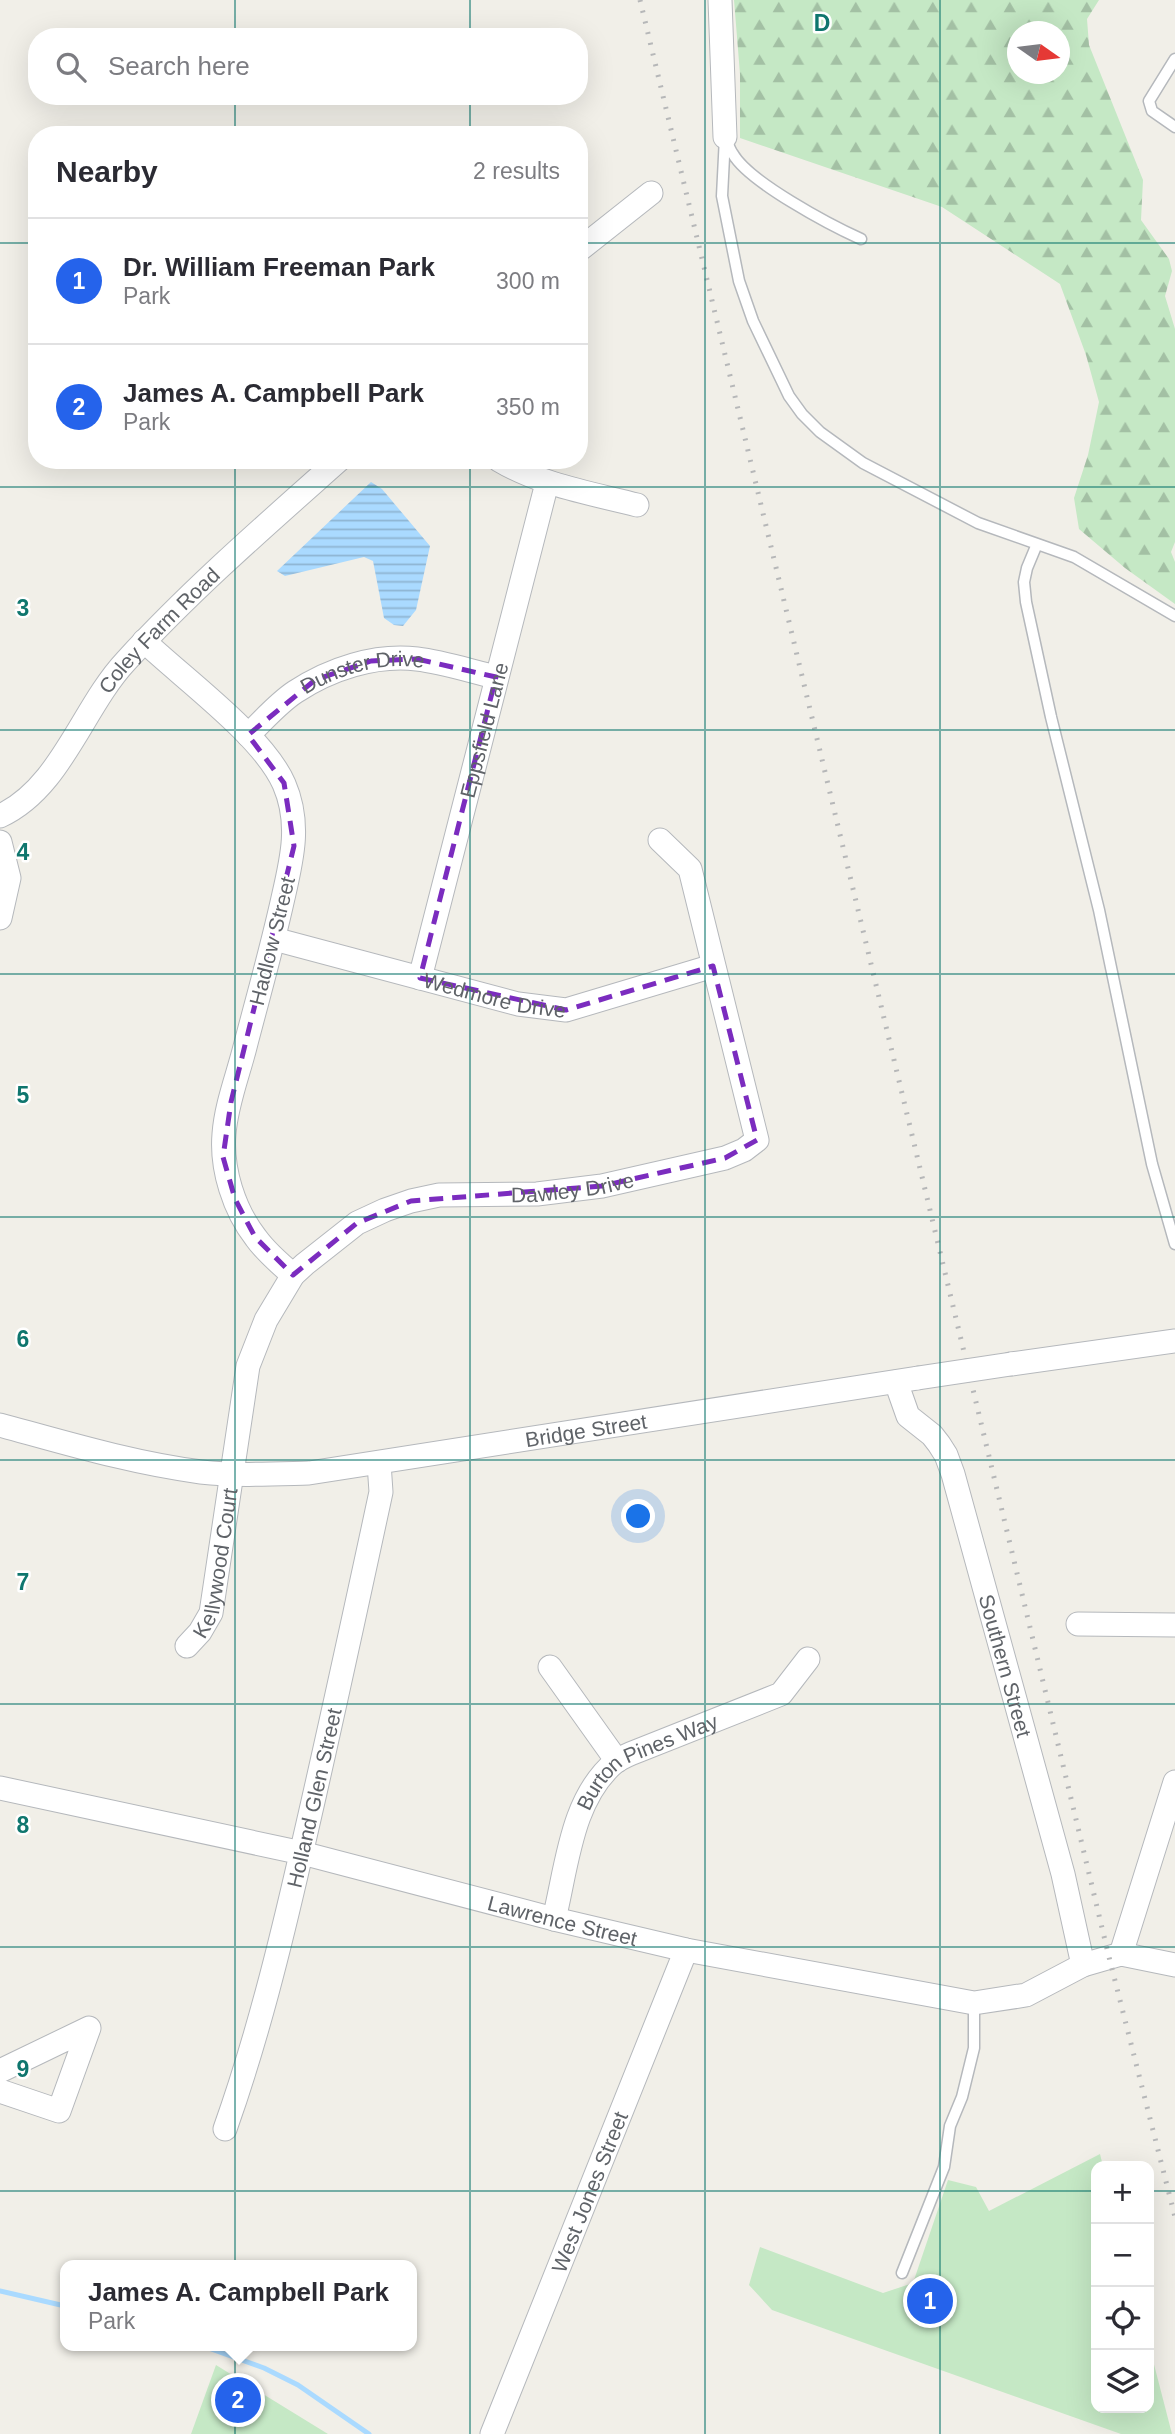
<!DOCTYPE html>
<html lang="en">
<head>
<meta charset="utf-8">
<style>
	body { margin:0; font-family:Helvetica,sans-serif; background:#f7f7f7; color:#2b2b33 }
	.controls { position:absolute; right:21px; bottom:21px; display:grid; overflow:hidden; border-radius:14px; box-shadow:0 7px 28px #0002 }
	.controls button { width:63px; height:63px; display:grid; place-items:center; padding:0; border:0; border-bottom:2px solid #e1e1e2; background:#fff; color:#2b2b33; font:35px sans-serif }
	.compass { position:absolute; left:1007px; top:21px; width:63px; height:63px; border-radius:50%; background:#fff; box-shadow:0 7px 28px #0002; rotate:104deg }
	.you { position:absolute; left:639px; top:1517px; width:24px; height:24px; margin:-18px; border:5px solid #fff; border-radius:50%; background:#1a73e8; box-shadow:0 0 0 10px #1a73e833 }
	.badge { display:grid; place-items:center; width:46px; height:46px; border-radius:50%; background:#2563eb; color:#fff; font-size:23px; font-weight:700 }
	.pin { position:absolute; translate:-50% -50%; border:4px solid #fff; box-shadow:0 2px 7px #0006 }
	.popup { position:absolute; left:60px; top:2260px; width:357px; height:91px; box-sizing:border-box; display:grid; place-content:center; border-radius:14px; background:#fff; filter:drop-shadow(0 2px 5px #0005); font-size:23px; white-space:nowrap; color:#7c7c81 }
	.popup b { font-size:26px; color:#2b2b33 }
	.popup::after { content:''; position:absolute; left:50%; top:100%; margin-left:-14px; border:14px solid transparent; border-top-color:#fff }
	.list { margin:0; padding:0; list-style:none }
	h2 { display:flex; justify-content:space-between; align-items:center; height:91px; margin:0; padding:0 28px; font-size:30px }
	h2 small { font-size:23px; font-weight:400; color:#7c7c81 }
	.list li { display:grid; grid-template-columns:46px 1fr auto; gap:21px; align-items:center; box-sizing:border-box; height:126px; padding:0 28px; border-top:2px solid #e1e1e2 }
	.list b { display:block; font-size:26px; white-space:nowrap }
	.list p { margin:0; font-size:23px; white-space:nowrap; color:#7c7c81 }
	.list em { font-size:23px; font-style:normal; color:#7c7c81 }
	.icon { flex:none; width:38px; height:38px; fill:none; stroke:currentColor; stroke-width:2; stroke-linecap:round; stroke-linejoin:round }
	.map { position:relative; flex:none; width:1175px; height:2434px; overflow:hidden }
	.search { position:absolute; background:#fff; box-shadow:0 7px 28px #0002; left:28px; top:28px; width:560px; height:77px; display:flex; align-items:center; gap:18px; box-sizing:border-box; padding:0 24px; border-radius:28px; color:#7c7c81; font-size:26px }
	.panel { position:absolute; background:#fff; box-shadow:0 7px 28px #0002; left:28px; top:126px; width:560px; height:343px; border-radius:28px }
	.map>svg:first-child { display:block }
</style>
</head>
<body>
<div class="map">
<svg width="1175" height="2434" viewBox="0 0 1175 2434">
	<defs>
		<pattern id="forest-firs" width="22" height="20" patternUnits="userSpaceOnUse" patternTransform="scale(1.75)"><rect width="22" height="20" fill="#c5e8c5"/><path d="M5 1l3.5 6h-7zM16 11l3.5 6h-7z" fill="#a3c0a4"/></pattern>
		<pattern id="water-rules" width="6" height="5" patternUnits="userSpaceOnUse" patternTransform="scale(1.75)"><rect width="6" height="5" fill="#aadaff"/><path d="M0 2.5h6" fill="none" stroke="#8eb4d2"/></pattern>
	</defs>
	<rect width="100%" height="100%" fill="#f1efe8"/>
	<path fill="url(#forest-firs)" fill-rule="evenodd" d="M 734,0 L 1099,0 L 1087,19 L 1089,45 L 1143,180 L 1141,220 L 1169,259 L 1172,271 L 1165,296 L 1175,329 L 1175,542 L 1171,552 L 1175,562 L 1175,604 L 1125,568 L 1079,529 L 1074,498 L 1088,455 L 1099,402 L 1086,355 L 1060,284 L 942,207 L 740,138 L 740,74 ZM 1018,32 L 1060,32 L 1060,74 L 1018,74 Z"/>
	<path fill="#c5e8c5" d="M 1100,2154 L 1103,2166 L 1096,2166 L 1096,2408 L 1149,2408 L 1149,2345 L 1172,2434 L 1121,2434 L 772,2310 L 749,2285 L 760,2247 L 883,2293 L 913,2283 L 948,2180 L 976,2187 L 989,2211 Z
		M 216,2365 L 328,2434 L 191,2434 Z"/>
	<path fill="url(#water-rules)" d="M 371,482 L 382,489 L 430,546 L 416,610 L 403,626 L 394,625 L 384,618 L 373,561 L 364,557 L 285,576 L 277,571 Z"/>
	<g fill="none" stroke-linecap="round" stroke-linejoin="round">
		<path stroke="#aadaff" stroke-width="5" d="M 0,2291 L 65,2306
			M 203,2346 L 264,2368 L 298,2385 L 369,2434"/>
		<g stroke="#b5b8bc" stroke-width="13">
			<path id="lane" d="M 1175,59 L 1149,101 L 1152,111 L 1175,127
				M 725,137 L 722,196 L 739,281 L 753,321 L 789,396 L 802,414 L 820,432 L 863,463 L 978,523 L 1074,557 L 1175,616
				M 726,139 C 728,144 730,150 733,154 C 749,182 830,225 861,239
				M 1037,544 L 1027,568 L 1024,582 L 1026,602 L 1051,717 L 1099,910 L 1152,1164 L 1175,1244
				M 902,2273 L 944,2167 L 950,2126 L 962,2097 L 974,2048 L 974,2003"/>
		</g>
		<g stroke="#b5b8bc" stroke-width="25">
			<g id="street">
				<path d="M 720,0 L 725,137"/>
				<path d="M 579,250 L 651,193"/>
				<path d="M 499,460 C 541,485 590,493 637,505"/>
				<path d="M 144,641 C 184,679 263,736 284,784 C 301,823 292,859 283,898 C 272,948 258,997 245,1047 C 238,1075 226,1105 224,1134 C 221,1169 234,1210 256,1238 C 266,1252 280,1264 293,1275"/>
				<path id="s1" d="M 248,735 C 263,721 277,704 295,692 C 330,669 375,654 417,659 C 443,662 470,671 496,677"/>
				<path id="s2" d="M 0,816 C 61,788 82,708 126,661 C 192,589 266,525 339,460"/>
				<path d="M 0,842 L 9,878 L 0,918"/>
				<path id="s3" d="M 274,939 L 518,1004 L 566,1010 L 713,966"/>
				<path id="s4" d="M 420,978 L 547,483"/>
				<path d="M 1011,1364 L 1175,1341"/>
				<path id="s5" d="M 896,1382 L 908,1416 L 932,1435 L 939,1444 L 946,1455 L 953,1474 L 1063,1874 L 1083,1965"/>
				<path id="s6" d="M 0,1425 C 66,1443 132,1463 201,1472 C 236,1476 273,1474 309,1473 L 918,1378"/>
				<path d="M 1078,1624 L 1175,1625"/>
				<path id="s7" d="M 187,1646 L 200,1632 L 211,1613 L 248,1366 L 266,1320 L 293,1275 L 305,1264 L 357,1223 L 385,1210 L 411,1201 L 439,1195 L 537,1194 L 602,1186 L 725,1158 L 744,1150 L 757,1140 L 690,869 L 660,840"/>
				<path d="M 550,1667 L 617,1761"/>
				<path id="s8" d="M 0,1788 L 302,1853 L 554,1919 L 686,1950 L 974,2003 L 1026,1995 L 1083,1965 L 1121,1954 L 1175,1965"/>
				<path id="s9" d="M 554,1919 C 567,1867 571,1799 615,1762 C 622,1757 632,1753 640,1750 L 781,1694 L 808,1659"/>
				<path d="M 1121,1954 L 1175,1782"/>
				<path d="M 0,2071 L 89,2028 L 59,2111 L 0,2091"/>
				<path id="s10" d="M 225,2129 C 257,2039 280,1946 301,1854 C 329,1733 355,1613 381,1492 L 379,1463"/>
				<path id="s11" d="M 492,2434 L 686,1950"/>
			</g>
		</g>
		<use href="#lane" stroke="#fff" stroke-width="10"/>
		<use href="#street" stroke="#fff" stroke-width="23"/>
		<path stroke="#b6b7b8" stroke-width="5" stroke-dasharray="2 9" stroke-linecap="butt" d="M 640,0 L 1109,1957 L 1175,2217"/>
		<g stroke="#b5b8bc" stroke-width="25" stroke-linecap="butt">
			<path id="street-bridge" d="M 918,1378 L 1011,1364"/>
		</g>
		<use href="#street-bridge" stroke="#fff" stroke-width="23"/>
	</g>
	<path fill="none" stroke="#7b2cbf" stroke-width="5" stroke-dasharray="14 9" stroke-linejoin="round" d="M 417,659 L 496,677 L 420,978 L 566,1010 L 713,966 L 757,1140 L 725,1158 L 602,1186 L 411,1201 L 357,1223 L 293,1275 L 255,1237 L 235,1199 L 223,1157 L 231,1102 L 294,846 L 284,783 L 248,735 L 315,680 L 371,661 Z"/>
	<path fill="none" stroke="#0f766e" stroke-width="2" stroke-opacity="0.55" d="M 235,0 L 235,37M 470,0 L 470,37M 705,0 L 705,2434M 940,0 L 940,2434M 235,96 L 235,135M 470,96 L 470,135M 0,243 L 37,243M 579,243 L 1175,243M 235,460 L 235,2434M 470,460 L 470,2434M 0,487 L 1175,487M 0,730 L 1175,730M 0,974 L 1175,974M 0,1217 L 1175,1217M 0,1460 L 1175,1460M 0,1704 L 1175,1704M 0,1947 L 1175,1947M 0,2191 L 1096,2191M 1149,2191 L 1175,2191"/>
	<g text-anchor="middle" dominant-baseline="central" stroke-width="5" stroke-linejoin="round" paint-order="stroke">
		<g font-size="21" fill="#5f6368" stroke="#fff">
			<text stroke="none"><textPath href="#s2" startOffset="247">Coley Farm Road</textPath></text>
			<text stroke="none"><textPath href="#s1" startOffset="136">Dunster Drive</textPath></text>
			<text stroke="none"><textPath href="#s4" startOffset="256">Eppsfield Lane</textPath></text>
			<text transform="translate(272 941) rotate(-76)">Hadlow Street</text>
			<text stroke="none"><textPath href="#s3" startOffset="228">Wedmore Drive</textPath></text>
			<text stroke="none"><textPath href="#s7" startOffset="696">Dawley Drive</textPath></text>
			<text stroke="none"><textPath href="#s6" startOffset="595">Bridge Street</textPath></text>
			<text stroke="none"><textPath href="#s7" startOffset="91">Kellywood Court</textPath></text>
			<text stroke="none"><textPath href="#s5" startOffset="310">Southern Street</textPath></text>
			<text stroke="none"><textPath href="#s9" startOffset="198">Burton Pines Way</textPath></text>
			<text stroke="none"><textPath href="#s10" startOffset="343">Holland Glen Street</textPath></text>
			<text stroke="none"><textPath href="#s8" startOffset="578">Lawrence Street</textPath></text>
			<text stroke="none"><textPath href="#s11" startOffset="261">West Jones Street</textPath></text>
		</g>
	</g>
	<g font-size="23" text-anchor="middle" font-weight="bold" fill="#0f766e" stroke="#fff" stroke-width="5" stroke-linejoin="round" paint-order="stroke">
		<text x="822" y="31">D</text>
		<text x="23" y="616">3</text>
		<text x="23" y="860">4</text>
		<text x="23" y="1103">5</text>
		<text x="23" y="1347">6</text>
		<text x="23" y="1590">7</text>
		<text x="23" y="1833">8</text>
		<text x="23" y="2077">9</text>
	</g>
</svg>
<div class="controls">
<button>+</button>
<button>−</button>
<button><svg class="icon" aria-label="locate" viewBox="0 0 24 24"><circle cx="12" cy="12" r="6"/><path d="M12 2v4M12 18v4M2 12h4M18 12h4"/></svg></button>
<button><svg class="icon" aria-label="layers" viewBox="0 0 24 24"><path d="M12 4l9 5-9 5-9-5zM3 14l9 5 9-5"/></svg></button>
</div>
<svg class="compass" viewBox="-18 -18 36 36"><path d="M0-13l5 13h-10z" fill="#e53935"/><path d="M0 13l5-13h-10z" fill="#7c7c81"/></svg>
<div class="you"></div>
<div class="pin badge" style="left:930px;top:2301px">1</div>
<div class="pin badge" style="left:238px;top:2400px">2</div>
<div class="popup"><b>James A. Campbell Park</b>Park</div>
<div class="search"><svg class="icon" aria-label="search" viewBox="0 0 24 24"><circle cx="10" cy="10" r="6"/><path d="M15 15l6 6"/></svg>Search here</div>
<section class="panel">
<h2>Nearby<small>2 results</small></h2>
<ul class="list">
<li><span class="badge">1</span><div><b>Dr. William Freeman Park</b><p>Park</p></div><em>300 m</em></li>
<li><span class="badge">2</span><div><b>James A. Campbell Park</b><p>Park</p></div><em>350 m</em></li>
</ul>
</section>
</div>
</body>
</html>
